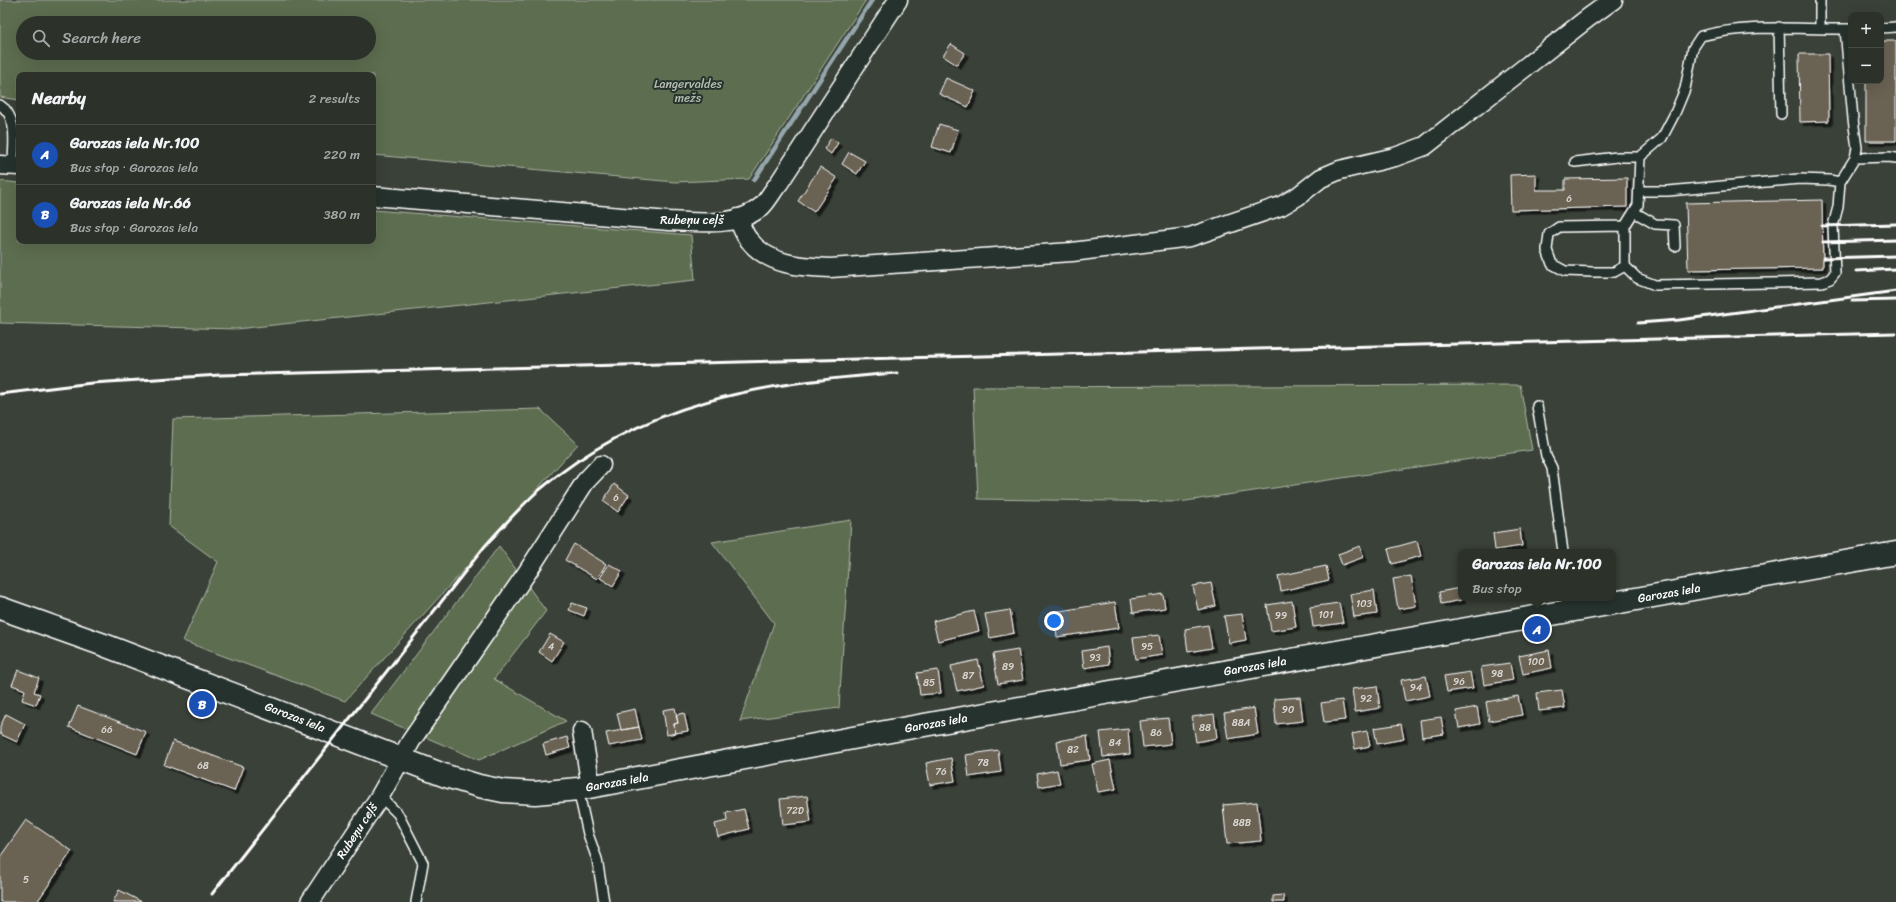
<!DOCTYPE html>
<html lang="en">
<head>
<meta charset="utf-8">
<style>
	body { margin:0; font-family:Sriracha,sans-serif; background:#343932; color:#f1f3f6 }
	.controls { position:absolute; right:12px; top:12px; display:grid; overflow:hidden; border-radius:8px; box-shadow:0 4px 16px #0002 }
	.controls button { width:36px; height:36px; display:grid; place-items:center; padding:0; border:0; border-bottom:1px solid #484c47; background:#2c312a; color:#f1f3f6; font:20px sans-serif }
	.you { position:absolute; left:1054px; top:621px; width:14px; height:14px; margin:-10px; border:3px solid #fff; border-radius:50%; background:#1a73e8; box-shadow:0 0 0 6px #1a73e833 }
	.badge { display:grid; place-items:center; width:26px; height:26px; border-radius:50%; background:#d6ab8b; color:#fff; font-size:13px; font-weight:700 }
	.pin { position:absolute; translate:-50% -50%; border:2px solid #fff; box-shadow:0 1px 4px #0006 }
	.popup { position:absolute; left:1458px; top:549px; width:158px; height:52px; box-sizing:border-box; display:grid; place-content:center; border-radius:8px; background:#2c312a; filter:drop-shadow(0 1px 3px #0005); font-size:13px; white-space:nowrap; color:#a6a9a8 }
	.popup b { font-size:15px; color:#f1f3f6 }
	.popup::after { content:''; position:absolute; left:50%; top:100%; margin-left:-8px; border:8px solid transparent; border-top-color:#2c312a }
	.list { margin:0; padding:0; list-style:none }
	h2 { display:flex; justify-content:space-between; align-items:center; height:52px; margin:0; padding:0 16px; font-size:17px }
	h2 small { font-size:13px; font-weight:400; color:#a6a9a8 }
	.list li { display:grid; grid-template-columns:26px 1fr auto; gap:12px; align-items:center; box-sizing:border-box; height:60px; padding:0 16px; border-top:1px solid #484c47 }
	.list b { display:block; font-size:15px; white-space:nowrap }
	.list p { margin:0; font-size:13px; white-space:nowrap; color:#a6a9a8 }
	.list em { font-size:13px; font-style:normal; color:#a6a9a8 }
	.icon { flex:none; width:22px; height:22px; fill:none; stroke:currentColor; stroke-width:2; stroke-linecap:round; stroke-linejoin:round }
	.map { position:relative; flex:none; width:1896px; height:902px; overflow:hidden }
	.search { position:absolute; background:#2c312a; box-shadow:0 4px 16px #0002; left:16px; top:16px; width:360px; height:44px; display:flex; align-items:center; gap:10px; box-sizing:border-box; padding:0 14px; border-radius:22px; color:#a6a9a8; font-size:15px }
	.panel { position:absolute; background:#2c312a; box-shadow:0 4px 16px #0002; left:16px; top:72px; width:360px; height:172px; border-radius:8px }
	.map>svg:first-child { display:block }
</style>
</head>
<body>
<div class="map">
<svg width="1896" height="902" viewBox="0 0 1896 902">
	<defs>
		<filter id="shadow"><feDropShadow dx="3.5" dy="3.5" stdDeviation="0" flood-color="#0009"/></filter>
	</defs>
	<rect width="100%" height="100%" fill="#3a4138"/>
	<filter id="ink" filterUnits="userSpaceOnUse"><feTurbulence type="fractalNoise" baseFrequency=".025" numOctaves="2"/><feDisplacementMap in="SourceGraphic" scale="8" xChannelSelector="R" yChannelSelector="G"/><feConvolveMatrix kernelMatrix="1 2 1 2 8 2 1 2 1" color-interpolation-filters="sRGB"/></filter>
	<g filter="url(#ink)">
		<path fill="#5d6d4f" stroke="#aeb6a7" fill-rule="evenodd" d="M 0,0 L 866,0 L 749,179 L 675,182 L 373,155 L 373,75 L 19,75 L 19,100 L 0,97 ZM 23,23 L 369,23 L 369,53 L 23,53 Z
			M 0,181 L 19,183 L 19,241 L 373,241 L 373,210 L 691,235 L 695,280 L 236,329 L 0,323 Z
			M 1520,385 L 1532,450 L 1179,502 L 978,499 L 973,387 Z
			M 540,409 L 578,444 L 345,701 L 183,641 L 218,562 L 169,526 L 173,419 Z
			M 851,520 L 839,708 L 740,721 L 774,623 L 712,542 Z
			M 499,546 L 546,611 L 494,679 L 566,721 L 479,760 L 371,714 Z"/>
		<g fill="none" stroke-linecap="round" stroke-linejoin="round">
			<path stroke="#95a7ac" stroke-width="4.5" d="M 754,180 L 872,0"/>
		</g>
		<path fill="#6a6253" stroke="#fff" filter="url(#shadow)" d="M 1881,41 L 1896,41 L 1896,141 L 1866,141 L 1866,81 L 1881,81 Z
			M 951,44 L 965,53 L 957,65 L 943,56 Z
			M 1799,54 L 1828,54 L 1829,121 L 1800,122 Z
			M 946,78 L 975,91 L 968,107 L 939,94 Z
			M 939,124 L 958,130 L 951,153 L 932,147 Z
			M 831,138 L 838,143 L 831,154 L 824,149 Z
			M 849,152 L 865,161 L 857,174 L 842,164 Z
			M 820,167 L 837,178 L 814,212 L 798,201 Z
			M 1536,174 L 1536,190 L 1565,190 L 1565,179 L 1627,178 L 1627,207 L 1511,210 L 1510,175 Z
			M 1822,200 L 1823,268 L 1688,270 L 1686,203 Z
			M 614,484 L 629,495 L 618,512 L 603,501 Z
			M 1520,529 L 1522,546 L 1495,550 L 1493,533 Z
			M 1417,541 L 1421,556 L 1392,564 L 1388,549 Z
			M 574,544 L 606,564 L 597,579 L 565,560 Z
			M 1360,546 L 1364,557 L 1342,565 L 1338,554 Z
			M 609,564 L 622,571 L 613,586 L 600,578 Z
			M 1326,566 L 1329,580 L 1281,591 L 1278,576 Z
			M 1411,576 L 1416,606 L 1398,609 L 1393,579 Z
			M 1211,583 L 1216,606 L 1198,610 L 1193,586 Z
			M 1460,588 L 1462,600 L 1441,604 L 1439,592 Z
			M 1374,590 L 1377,614 L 1354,617 L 1350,594 Z
			M 1163,594 L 1165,608 L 1133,613 L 1131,599 Z
			M 1292,601 L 1296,627 L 1271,631 L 1267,605 Z
			M 1115,602 L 1119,628 L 1057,637 L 1054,612 Z
			M 572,603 L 587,608 L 584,616 L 569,610 Z
			M 1339,603 L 1343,623 L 1313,627 L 1310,607 Z
			M 1010,610 L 1014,633 L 990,638 L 985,614 Z
			M 974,611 L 979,631 L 938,641 L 933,621 Z
			M 1242,614 L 1246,640 L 1229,643 L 1224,616 Z
			M 1208,625 L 1212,648 L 1188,652 L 1185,629 Z
			M 550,634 L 564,642 L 552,661 L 539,652 Z
			M 1159,635 L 1162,655 L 1136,659 L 1133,638 Z
			M 1107,647 L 1109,664 L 1084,668 L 1082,651 Z
			M 1018,650 L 1023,680 L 998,684 L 993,654 Z
			M 1549,650 L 1552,668 L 1523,674 L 1519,656 Z
			M 978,660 L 984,685 L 957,691 L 951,666 Z
			M 1510,663 L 1513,680 L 1484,685 L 1481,667 Z
			M 18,670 L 39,678 L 34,692 L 40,694 L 36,705 L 22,700 L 25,690 L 12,685 Z
			M 938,670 L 941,693 L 920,695 L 917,673 Z
			M 1470,672 L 1473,688 L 1447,692 L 1444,676 Z
			M 1426,676 L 1430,696 L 1405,701 L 1401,680 Z
			M 1377,686 L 1380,708 L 1355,712 L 1352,689 Z
			M 1562,690 L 1565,708 L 1539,711 L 1537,693 Z
			M 1518,696 L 1522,715 L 1489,721 L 1486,702 Z
			M 1300,697 L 1303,721 L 1276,724 L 1274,699 Z
			M 1342,700 L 1345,720 L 1324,722 L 1321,703 Z
			M 78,706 L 146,732 L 137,754 L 69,727 Z
			M 1477,707 L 1480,724 L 1459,728 L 1456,711 Z
			M 675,708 L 678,723 L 674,724 L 675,733 L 667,735 L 663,710 Z
			M 1254,708 L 1258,734 L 1228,739 L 1224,713 Z
			M 635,709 L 639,727 L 621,730 L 617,713 Z
			M 684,713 L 688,731 L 675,733 L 674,724 L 678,723 L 676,715 Z
			M 6,714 L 25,724 L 17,742 L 0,734 L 0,727 Z
			M 1214,714 L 1217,738 L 1196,742 L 1192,717 Z
			M 1441,717 L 1444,734 L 1422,737 L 1420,720 Z
			M 1168,718 L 1171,744 L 1143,747 L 1140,721 Z
			M 1401,724 L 1404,739 L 1377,744 L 1374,728 Z
			M 639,727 L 642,740 L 609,746 L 606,733 Z
			M 1128,729 L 1130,754 L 1103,757 L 1100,732 Z
			M 1367,731 L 1370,746 L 1355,749 L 1352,734 Z
			M 1087,736 L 1090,760 L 1060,764 L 1057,741 Z
			M 567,737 L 570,748 L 546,755 L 543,744 Z
			M 173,741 L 243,767 L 234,791 L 164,765 Z
			M 998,750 L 1001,772 L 969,777 L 966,755 Z
			M 951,758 L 955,781 L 930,785 L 926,763 Z
			M 1110,760 L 1116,789 L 1098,792 L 1092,764 Z
			M 1057,770 L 1060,783 L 1039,787 L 1037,774 Z
			M 807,796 L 811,822 L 783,825 L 780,799 Z
			M 1257,802 L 1261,841 L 1227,844 L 1223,805 Z
			M 744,809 L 749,829 L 718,837 L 715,824 L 727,821 L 726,813 Z
			M 26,820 L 72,851 L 37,902 L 0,902 L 0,857 Z
			M 119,890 L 142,902 L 113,902 Z
			M 1283,895 L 1284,902 L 1273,902 L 1273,896 Z"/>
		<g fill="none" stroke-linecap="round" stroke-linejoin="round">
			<g stroke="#fff" stroke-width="12">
				<path id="lane" d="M 1820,0 L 1820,28
					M 1779,27 L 1781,114
					M 1881,28 L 1896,27
					M 1845,29 L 1853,119 L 1857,148 L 1855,158 L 1889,157 L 1896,158
					M 0,105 C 19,117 13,146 13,165
					M 1575,162 L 1617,157 L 1640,157 L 1662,138 L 1675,113 L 1685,89 L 1693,48 L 1701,36 C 1751,23 1800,30 1851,29
					M 1840,182 L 1855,158
					M 1634,212 L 1655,224 L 1674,225 L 1675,246
					M 1625,226 L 1625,266 L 1614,272 L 1593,272 L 1565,271 L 1552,264 L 1547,250 L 1549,234 L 1559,227 L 1625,226 L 1638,205 L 1640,157
					M 1625,266 L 1637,278 L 1655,285 L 1822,282 L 1830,279 L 1835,273 L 1833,226 L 1838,207 L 1840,182 L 1829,180 L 1799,179 L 1668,191 L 1640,191
					M 1537,406 L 1546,456 L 1552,468 L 1563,552
					M 578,789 L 588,834 L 597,859 L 604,902
					M 380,796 L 398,814 L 423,863 L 416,902"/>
			</g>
			<g stroke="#fff" stroke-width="21">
				<path id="street" d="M 0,165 L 19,166
					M 373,196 L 669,221 C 699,222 737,228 762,206 C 768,200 773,190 779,183 L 898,0
					M 738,218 C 741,225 744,235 749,240 C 768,265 801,267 830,268 L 1072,252 L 1190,237 L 1281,206 L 1298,196 L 1321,178 L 1340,170 L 1395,157 L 1425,146 L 1588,18 L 1613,0
					M 582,731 L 591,787
					M 310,902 L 380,796 L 411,741 L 528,571 L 585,482 L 601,465"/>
			</g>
			<g stroke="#fff" stroke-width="25">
				<path id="secondary" d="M 0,608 L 104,645 L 446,776 L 479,786 L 503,791 L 535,793 L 578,789 L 896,730 L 1896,553"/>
			</g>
			<use href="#lane" stroke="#26332d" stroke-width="9"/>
			<use href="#street" stroke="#26332d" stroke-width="18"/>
			<use href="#secondary" stroke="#26332d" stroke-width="22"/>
			<path stroke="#fff" stroke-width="3" d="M 1822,226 L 1896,224
				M 1823,242 L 1896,240
				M 1823,258 L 1896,256
				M 1856,271 L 1896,269
				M 1852,301 L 1896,300
				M 1638,323 L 1679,320 L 1896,291
				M 0,394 L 92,383 L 220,375 L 1896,333
				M 212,894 L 485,546 C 502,527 519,508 538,491 C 645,400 761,383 897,373"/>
		</g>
	</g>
	<g text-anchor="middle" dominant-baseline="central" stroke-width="4" stroke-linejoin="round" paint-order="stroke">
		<g font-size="10" fill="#dad8d4">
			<text x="1569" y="199">6</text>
			<text x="616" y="498">6</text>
			<text x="1364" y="604">103</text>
			<text x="1326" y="615">101</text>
			<text x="1281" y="616">99</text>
			<text x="551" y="647">4</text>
			<text x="1147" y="647">95</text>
			<text x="1095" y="658">93</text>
			<text x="1536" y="662">100</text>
			<text x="1008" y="667">89</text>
			<text x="1497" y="674">98</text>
			<text x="968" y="676">87</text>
			<text x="1459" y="682">96</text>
			<text x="929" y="683">85</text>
			<text x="1416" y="688">94</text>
			<text x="1366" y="699">92</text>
			<text x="1288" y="710">90</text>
			<text x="1241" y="723">88A</text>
			<text x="1205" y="728">88</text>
			<text x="107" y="730">66</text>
			<text x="1156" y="733">86</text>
			<text x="1115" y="743">84</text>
			<text x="1073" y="750">82</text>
			<text x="983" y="763">78</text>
			<text x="203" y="766">68</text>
			<text x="941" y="772">76</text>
			<text x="795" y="811">72D</text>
			<text x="1242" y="823">88B</text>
			<text x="26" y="880">5</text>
		</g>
		<g font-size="12" fill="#b6bdb0" stroke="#26332d">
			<text x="688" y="84">Langervaldes<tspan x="688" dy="14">mežs</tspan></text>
		</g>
		<g font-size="12" fill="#fff" stroke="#26332d">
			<text x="692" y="220">Rubeņu ceļš</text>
			<text transform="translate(1669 593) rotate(-10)">Garozas iela</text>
			<text transform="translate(1255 666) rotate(-10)">Garozas iela</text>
			<text transform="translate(295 717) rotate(21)">Garozas iela</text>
			<text transform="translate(936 723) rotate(-10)">Garozas iela</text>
			<text transform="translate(617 782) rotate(-10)">Garozas iela</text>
			<text transform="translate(357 831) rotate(-57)">Rubeņu ceļš</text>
		</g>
	</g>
</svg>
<div class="controls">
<button>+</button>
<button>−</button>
</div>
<div class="you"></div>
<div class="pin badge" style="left:1537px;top:629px;background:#1a4fb4">A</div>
<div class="popup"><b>Garozas iela Nr.100</b>Bus stop</div>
<div class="pin badge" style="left:202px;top:704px;background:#1a4fb4">B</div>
<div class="search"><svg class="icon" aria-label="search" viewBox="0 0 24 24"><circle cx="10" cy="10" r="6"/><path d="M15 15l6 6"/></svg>Search here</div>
<section class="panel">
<h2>Nearby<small>2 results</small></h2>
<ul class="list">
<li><span class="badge" style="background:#1a4fb4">A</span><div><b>Garozas iela Nr.100</b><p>Bus stop · Garozas iela</p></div><em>220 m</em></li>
<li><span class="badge" style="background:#1a4fb4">B</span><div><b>Garozas iela Nr.66</b><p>Bus stop · Garozas iela</p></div><em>380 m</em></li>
</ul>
</section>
</div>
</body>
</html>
